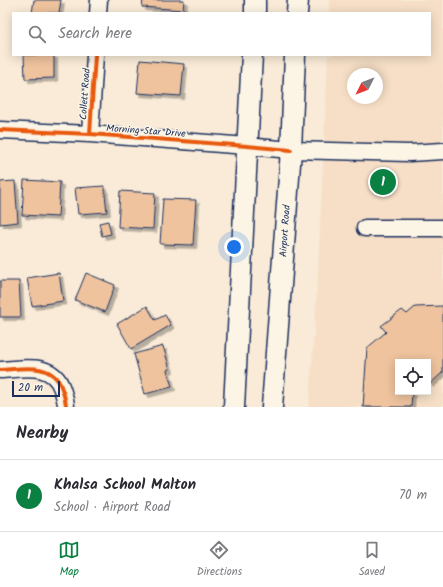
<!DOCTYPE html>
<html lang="en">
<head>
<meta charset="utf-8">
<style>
	body { margin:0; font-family:Kalam,sans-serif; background:#f7f7f7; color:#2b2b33 }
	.controls { position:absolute; right:12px; bottom:12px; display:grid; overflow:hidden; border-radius:0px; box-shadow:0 2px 10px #0003 }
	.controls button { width:36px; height:36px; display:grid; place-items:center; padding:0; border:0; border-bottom:1px solid #e1e1e2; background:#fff; color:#2b2b33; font:20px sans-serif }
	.compass { position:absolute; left:347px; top:68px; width:36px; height:36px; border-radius:50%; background:#fff; box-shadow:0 2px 10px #0003; rotate:228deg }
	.scale { position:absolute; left:12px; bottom:10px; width:48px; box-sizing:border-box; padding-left:4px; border:2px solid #1b2f5e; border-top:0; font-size:11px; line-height:14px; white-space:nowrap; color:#1b2f5e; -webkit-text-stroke:3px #fcf5e5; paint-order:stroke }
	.you { position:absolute; left:234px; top:247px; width:14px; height:14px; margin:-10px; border:3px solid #fff; border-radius:50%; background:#1a73e8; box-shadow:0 0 0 6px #1a73e833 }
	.badge { display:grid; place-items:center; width:26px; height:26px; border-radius:50%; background:#0b8043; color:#fff; font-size:13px; font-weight:700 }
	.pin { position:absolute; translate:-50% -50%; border:2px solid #fff; box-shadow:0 1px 4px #0006 }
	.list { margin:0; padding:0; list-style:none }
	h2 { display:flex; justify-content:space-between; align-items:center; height:52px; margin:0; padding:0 16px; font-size:17px }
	h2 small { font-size:13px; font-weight:400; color:#7c7c81 }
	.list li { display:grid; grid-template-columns:26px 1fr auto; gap:12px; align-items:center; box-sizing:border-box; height:72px; padding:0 16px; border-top:1px solid #e1e1e2 }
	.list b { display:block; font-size:15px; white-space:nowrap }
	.list p { margin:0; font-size:13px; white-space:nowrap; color:#7c7c81 }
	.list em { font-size:13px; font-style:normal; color:#7c7c81 }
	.icon { flex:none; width:22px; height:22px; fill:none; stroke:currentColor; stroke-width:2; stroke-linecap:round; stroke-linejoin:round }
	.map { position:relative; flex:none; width:443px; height:407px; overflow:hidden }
	.search { position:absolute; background:#fff; box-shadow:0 2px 10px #0003; left:12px; right:12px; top:12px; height:44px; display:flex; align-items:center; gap:10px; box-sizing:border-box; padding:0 14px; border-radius:0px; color:#7c7c81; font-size:15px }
	.sheet { height:124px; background:#fff }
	nav { display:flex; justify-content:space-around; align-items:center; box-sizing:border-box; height:56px; border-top:1px solid #e1e1e2; background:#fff; font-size:11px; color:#7c7c81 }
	nav a { display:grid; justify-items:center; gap:2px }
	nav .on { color:#0b8043 }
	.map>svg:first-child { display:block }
</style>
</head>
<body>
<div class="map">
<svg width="443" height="407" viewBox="0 0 443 407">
	<defs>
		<filter id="shadow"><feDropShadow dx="3.5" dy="3.5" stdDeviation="0" flood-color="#0004"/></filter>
	</defs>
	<rect width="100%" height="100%" fill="#f9ebd7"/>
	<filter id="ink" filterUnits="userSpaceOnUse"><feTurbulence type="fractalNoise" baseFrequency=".025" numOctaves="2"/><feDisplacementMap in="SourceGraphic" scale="8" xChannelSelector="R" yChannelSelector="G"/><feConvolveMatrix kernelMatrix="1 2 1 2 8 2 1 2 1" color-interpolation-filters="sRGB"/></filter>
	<g filter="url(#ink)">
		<path fill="#f6dfc6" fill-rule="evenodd" d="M 330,0 L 443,0 L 443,407 L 309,407 L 318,272 L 328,55 L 430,55 L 430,13 L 330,13 ZM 353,74 L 377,74 L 377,98 L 353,98 ZM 398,362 L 428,362 L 428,392 L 398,392 Z"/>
		<path fill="#eec39e" stroke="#1b2f5e" filter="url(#shadow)" d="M 34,0 L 61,0 L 59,13 L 32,13 Z
			M 143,0 L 184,0 L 183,10 L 142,7 Z
			M 24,55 L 54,55 L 54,78 L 25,79 Z
			M 140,60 L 184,64 L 181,96 L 137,93 Z
			M 24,180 L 60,182 L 58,217 L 22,215 Z
			M 15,181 L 18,222 L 0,224 L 0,182 Z
			M 104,186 L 107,212 L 78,214 L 75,188 Z
			M 120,191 L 155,193 L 153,229 L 118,227 Z
			M 163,199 L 196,200 L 193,245 L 160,244 Z
			M 108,221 L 111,234 L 102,236 L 99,223 Z
			M 59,273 L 63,301 L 32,306 L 27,278 Z
			M 86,273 L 115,285 L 105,312 L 75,300 Z
			M 0,281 L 19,281 L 21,317 L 0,317 Z
			M 147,306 L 155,320 L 165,315 L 171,325 L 131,349 L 117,324 Z
			M 443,306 L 443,372 L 430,384 L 428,381 L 428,362 L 398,362 L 398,392 L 412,392 L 411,407 L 363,407 L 367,348 L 386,332 L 381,326 L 402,310 L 407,314 L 415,307 Z
			M 163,346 L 170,369 L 167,370 L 172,387 L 145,394 L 134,354 Z"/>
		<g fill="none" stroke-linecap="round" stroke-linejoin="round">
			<g stroke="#1b2f5e" stroke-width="19">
				<path id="minor" d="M 98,13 L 99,0
					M 0,130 L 90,134 L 247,146 L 291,150 L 409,153 L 443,151
					M 90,134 L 95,55
					M 365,228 L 443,228
					M 0,370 C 22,369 53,361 62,389 C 64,395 66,400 66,407"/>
			</g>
			<g stroke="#1b2f5e" stroke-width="23">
				<path id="major" d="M 255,13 L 255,0
					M 297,13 L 298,0
					M 234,407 L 252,55
					M 272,407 L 291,150 L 295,55"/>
			</g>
			<use href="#minor" stroke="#fcf5e5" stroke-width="16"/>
			<use href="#major" stroke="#fcf5e5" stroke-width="20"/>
			<g stroke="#fcf5e5" stroke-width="6">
				<path id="cycleway" d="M 0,130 L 90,134 L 247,146 L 291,150
					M 90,134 L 95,55
					M 0,370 C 22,369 53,361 62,389 C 64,395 66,400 66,407"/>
			</g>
			<use href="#cycleway" stroke="#e8590c" stroke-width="4"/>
		</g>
	</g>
	<g text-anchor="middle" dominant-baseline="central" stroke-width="3" stroke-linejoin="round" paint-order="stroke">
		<g font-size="10" fill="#1b2f5e" stroke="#fcf5e5">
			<text transform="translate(85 94) rotate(-86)">Collett Road</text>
			<text transform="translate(146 131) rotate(4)">Morning Star Drive</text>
			<text transform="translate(285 231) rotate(-86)">Airport Road</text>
		</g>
	</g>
</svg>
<div class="controls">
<button><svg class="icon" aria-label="locate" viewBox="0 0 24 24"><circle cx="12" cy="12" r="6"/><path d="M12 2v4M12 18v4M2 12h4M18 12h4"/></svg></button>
</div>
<svg class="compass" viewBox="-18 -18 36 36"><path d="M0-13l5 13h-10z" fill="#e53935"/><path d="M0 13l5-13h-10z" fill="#7c7c81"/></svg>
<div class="scale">20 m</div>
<div class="you"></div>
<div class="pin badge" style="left:383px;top:182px">1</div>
<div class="search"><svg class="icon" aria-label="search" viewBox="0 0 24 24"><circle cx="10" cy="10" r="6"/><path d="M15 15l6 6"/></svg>Search here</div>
</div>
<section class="sheet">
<h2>Nearby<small></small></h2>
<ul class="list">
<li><span class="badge">1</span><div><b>Khalsa School Malton</b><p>School · Airport Road</p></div><em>70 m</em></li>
</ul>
</section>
<nav>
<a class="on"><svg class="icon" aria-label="map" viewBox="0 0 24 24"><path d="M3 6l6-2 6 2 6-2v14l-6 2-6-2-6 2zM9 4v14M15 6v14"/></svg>Map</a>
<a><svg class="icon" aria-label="directions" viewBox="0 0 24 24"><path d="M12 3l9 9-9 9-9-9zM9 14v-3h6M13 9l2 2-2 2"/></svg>Directions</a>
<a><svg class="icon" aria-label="saved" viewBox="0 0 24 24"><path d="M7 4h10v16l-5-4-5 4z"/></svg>Saved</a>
</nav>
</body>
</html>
